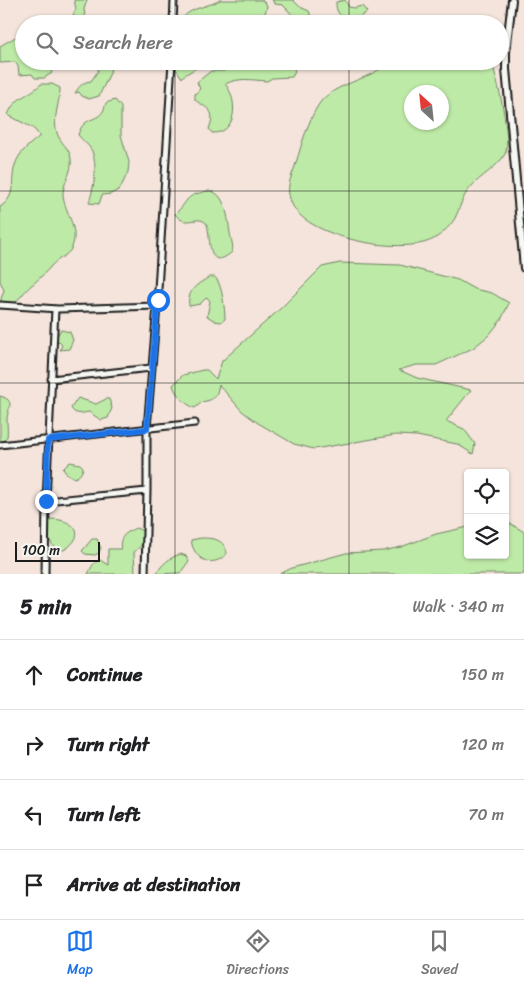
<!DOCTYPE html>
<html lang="en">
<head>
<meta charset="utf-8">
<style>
	body { margin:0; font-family:Sriracha,sans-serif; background:#f6f6f6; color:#202124 }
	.controls { position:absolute; right:15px; bottom:15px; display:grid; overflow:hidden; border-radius:5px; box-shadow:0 1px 4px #0004 }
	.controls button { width:45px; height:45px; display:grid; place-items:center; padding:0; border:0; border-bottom:1px solid #e0e0e0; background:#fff; color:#202124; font:25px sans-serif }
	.compass { position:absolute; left:404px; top:85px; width:45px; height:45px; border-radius:50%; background:#fff; box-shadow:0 1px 4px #0004; rotate:333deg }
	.scale { position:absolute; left:15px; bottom:12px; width:85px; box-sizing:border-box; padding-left:5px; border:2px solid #1c1c1c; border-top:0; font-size:14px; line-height:18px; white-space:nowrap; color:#1c1c1c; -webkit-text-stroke:4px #f6f6f2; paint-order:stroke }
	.stop { position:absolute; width:15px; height:15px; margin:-11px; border:4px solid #1a73e8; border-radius:50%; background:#fff }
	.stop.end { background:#1a73e8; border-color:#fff; box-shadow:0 1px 5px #0008 }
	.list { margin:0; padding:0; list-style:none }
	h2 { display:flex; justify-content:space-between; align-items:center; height:65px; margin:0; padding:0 20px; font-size:21px }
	h2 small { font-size:16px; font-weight:400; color:#757577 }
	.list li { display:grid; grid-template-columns:32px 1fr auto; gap:15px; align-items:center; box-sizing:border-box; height:70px; padding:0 20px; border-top:1px solid #e0e0e0 }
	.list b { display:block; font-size:19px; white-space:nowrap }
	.list em { font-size:16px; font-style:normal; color:#757577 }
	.icon { flex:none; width:28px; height:28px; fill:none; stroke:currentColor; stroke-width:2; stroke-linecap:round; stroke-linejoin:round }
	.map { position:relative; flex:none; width:524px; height:574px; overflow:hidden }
	.search { position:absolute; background:#fff; box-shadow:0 1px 4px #0004; left:15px; right:15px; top:15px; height:55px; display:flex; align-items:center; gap:12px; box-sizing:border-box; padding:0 18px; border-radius:28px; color:#757577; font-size:19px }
	.sheet { height:345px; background:#fff }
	nav { display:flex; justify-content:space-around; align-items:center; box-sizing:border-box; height:70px; border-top:1px solid #e0e0e0; background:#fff; font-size:14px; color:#757577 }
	nav a { display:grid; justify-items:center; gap:2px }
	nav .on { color:#1a73e8 }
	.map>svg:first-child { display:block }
</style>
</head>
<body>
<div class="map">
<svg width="524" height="574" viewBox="0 0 524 574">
	<rect width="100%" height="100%" fill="#f4e4db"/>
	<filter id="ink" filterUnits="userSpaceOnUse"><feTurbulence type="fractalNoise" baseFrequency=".02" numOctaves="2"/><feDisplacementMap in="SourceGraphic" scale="10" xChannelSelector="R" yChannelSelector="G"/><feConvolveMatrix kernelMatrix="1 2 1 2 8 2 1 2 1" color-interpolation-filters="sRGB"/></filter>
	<g filter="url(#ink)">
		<path fill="#beeaa7" stroke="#6d8362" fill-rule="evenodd" d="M 74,0 L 87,0 L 84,9 L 85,16 L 81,20 L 76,19 L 73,15 L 76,9 Z
			M 220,0 L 262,0 L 267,5 C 267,12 262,16 262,23 L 265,20 L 278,19 L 279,24 L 180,24 C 185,7 207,8 220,0 Z
			M 272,0 L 293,0 L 300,7 L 309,11 L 311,17 L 308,22 L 301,24 L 283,5 L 275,4 Z
			M 345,0 L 349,7 L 354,8 L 362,6 L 367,12 L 360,17 L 345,19 C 338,14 336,11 336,2 Z
			M 19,35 L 24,36 L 24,61 L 49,61 L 48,64 L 52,73 L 44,78 L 35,78 L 32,74 L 19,75 L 18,66 L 15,62 L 0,63 L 0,46 Z
			M 108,61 L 111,65 L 110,73 L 99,96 L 89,99 L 82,96 L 79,92 L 75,93 C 80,86 82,82 91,81 L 98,71 L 98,66 L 100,62 Z
			M 174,61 L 292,61 L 295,72 L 292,77 L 272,78 L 267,81 C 251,80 240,77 225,84 C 238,98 238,134 212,133 L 209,129 C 216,110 209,110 195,100 L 195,94 L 200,89 L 197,82 L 211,71 L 224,71 L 227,68 C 210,55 199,67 183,76 L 182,78 L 174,66 Z
			M 390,61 L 491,61 C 497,76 512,141 505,154 C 497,168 480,176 470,188 C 462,197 460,208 455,218 C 451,225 444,232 437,237 C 408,258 306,238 292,204 C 289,198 288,191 289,185 C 290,178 294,170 296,163 C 302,143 308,121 319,104 C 334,82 371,81 390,61 ZM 442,92 L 442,122 L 412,122 L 412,92 Z
			M 41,84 L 52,84 L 60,88 C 60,103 52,119 57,133 C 60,143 70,148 71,159 C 73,173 62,183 63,196 C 65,212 78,227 73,244 C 71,255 58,258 52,265 C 46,272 40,278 33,284 C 20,294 18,306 1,309 L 1,299 L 4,290 L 0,281 L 0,207 C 17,196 10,182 15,165 C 19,152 30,144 40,136 L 33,128 L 8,115 C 15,96 28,97 41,84 Z
			M 115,100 L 121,107 L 121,135 L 129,162 L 128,172 L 120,189 L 111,194 L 102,195 L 99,204 L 89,203 C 94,186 98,168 92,151 C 89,145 82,140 78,135 C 85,112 101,126 106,103 Z
			M 208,191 C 226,191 228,220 230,233 C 231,240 234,246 232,252 C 204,276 212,230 206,223 C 197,214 186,229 175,214 C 191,199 183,196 208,191 Z
			M 340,263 L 400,265 L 458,280 L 474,289 L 492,293 L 509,303 L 501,320 L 489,335 L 473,348 L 436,365 L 416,365 L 399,370 L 417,378 L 471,390 L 446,421 L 464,429 L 475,444 L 473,454 L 457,444 L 417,436 L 396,435 L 314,449 L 294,444 L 258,423 L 242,411 L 219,385 L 216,396 L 210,400 L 202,402 L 195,408 C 186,405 175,394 173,385 L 183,375 L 203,370 L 207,370 L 216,379 L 222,361 L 280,309 L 322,267 Z
			M 210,277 C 214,277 215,276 217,280 C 222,286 225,310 225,319 L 221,322 L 215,321 L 207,316 L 210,301 L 207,297 L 200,304 L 189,306 C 187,290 197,284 210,277 Z
			M 61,330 L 70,332 L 73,340 L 69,349 L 60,350 L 62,345 L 55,338 Z
			M 0,396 C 17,401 7,408 7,420 C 7,426 8,431 7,437 L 0,444 Z
			M 78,398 L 96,404 L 106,399 L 109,399 L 112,408 L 108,418 L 101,420 L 89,412 C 82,413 75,416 71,408 Z
			M 70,462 L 80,464 L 83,467 C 82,473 80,476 74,478 L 66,473 L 63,469 Z
			M 50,519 C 73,519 89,534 64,550 C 46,548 48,533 50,519 Z
			M 505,524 L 511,524 L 524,532 L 524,574 L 280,574 L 292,568 L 346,553 L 383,551 L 401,547 L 436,534 L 468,527 L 468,555 L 505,555 Z
			M 136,528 L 145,532 C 146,540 141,547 134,552 L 135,574 L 88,574 C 92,567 92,563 100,560 L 108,565 L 108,549 L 121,549 C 118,538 126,532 136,528 Z
			M 201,538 C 213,538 225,539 227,554 C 212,569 194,560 191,540 Z
			M 92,539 L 97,539 L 101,548 L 99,553 L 95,555 L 85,554 L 82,551 Z
			M 181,554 L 186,556 L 189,561 L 180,573 L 156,574 C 162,564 170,557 181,554 Z"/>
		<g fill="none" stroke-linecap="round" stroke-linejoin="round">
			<g stroke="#1c1c1c" stroke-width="9">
				<path id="minor" d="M 173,24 L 174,0
					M 0,305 L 58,309 L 157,306
					M 51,379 L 151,368
					M 0,445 L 195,423
					M 46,501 L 147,491
					M 45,574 L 46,501 L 55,309
					M 145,574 L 147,491 L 147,429 L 157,306 L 172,61"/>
			</g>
			<g stroke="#1c1c1c" stroke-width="10">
				<path id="tertiary" d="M 512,0 L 506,52 L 506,69 L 524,268"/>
			</g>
			<use href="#minor" stroke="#f6f6f2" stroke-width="5"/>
			<use href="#tertiary" stroke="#f6f6f2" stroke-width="6"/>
		</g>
	</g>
	<g fill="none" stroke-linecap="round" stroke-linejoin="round" filter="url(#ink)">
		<path stroke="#1a73e8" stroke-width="6" d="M 46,501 L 48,440 L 147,429 L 158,300"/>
	</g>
	<path fill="none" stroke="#1c1c1c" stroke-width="1" stroke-opacity="0.55" d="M 175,0 L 175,24M 349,0 L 349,24M 175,61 L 175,574M 349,61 L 349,574M 0,191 L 524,191M 0,383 L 524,383"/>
</svg>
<div class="controls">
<button><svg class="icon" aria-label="locate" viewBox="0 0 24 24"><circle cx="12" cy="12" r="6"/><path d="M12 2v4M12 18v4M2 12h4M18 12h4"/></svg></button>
<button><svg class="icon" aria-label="layers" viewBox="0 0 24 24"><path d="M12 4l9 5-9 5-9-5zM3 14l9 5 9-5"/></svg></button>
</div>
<svg class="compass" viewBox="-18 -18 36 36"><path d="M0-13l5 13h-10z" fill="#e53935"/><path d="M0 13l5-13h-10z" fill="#757577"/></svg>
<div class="scale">100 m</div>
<div class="stop" style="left:158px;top:300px"></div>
<div class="stop end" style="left:46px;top:501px"></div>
<div class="search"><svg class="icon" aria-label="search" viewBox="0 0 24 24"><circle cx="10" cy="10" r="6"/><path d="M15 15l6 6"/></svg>Search here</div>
</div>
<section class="sheet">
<h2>5 min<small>Walk · 340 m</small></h2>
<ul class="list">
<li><svg class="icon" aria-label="ahead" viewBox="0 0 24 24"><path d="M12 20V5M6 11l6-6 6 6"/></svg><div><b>Continue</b></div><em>150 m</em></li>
<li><svg class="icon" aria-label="right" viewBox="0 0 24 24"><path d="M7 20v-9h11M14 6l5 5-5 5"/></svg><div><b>Turn right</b></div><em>120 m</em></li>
<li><svg class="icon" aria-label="left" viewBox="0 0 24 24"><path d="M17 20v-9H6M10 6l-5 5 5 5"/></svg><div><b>Turn left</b></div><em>70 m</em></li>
<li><svg class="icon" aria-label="arrive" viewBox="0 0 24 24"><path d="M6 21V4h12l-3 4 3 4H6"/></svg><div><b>Arrive at destination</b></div></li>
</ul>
</section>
<nav>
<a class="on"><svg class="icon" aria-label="map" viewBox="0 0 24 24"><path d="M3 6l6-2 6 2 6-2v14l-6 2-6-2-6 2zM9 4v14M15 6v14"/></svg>Map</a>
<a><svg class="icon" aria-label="directions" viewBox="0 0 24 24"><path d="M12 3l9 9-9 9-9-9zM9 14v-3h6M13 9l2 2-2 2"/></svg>Directions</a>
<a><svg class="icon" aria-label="saved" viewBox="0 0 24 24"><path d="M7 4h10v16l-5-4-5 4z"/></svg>Saved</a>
</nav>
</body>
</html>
